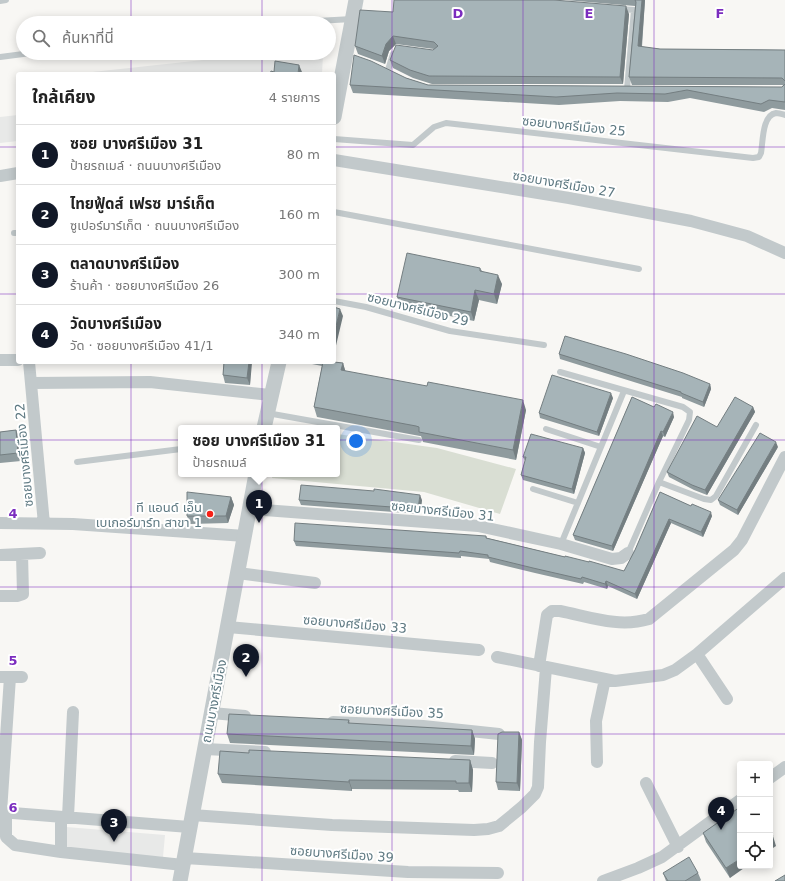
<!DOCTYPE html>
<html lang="th">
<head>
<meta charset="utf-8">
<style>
	body { margin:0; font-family:"DejaVu Sans","Noto Sans Thai",sans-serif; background:#f2f2f2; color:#222 }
	.controls { position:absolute; right:12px; bottom:12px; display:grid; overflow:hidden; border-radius:4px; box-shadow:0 2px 10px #0003 }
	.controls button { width:36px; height:36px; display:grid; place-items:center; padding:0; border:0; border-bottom:1px solid #e0e0e0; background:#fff; color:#222; font:20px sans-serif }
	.you { position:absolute; left:356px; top:441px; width:14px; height:14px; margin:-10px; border:3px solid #fff; border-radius:50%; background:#1a73e8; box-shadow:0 0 0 6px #1a73e833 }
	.badge { display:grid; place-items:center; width:26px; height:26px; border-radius:50%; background:#111827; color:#fff; font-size:13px; font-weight:700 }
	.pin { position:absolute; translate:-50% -33px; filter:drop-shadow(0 1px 2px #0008) }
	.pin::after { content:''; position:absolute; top:21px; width:14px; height:12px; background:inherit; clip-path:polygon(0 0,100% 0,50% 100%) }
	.popup { position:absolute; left:178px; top:425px; width:162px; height:52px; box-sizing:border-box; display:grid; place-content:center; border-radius:4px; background:#fff; filter:drop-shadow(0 1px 3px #0005); font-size:13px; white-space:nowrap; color:#767676 }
	.popup b { font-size:15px; color:#222 }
	.popup::after { content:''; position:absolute; left:50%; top:100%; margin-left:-8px; border:8px solid transparent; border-top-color:#fff }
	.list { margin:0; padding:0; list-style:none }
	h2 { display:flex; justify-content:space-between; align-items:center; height:52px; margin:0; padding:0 16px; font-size:17px }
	h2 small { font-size:13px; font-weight:400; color:#767676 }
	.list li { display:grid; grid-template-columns:26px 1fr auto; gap:12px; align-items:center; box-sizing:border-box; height:60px; padding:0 16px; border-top:1px solid #e0e0e0 }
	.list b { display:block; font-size:15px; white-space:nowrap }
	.list p { margin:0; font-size:13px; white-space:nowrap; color:#767676 }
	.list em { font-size:13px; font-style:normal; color:#767676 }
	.icon { flex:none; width:22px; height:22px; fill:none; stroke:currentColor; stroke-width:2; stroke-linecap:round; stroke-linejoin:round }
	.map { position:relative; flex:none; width:785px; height:881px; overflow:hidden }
	.search { position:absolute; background:#fff; box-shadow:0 2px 10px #0003; left:16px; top:16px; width:320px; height:44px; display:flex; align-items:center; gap:10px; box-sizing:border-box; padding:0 14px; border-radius:22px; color:#767676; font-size:15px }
	.panel { position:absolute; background:#fff; box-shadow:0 2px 10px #0003; left:16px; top:72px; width:320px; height:292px; border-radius:4px }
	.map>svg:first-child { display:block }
</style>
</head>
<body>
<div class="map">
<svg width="785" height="881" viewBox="0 0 785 881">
	<rect width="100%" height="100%" fill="#f8f7f4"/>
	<path fill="#e8e9e8" d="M 268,53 L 323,54 L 322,74 L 74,74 Z
		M 18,115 L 18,141 L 0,143 L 0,117 Z
		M 66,827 L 165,835 L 163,857 L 64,850 Z"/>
	<path fill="#d9ded3" d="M 337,434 L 437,448 L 516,469 L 500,514 L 424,492 L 272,478 L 273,474 L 337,474 Z"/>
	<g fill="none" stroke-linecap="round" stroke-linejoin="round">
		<path stroke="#c2c9cb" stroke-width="6" d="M 0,1 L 6,0
			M 621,9 L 634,10 L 627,89 L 623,89
			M 282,23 L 352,19
			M 0,57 L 31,53
			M 388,70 L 393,54
			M 334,139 L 413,145 L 434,127 L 446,123 L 753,158 L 759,157 L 761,153 C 763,142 762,115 776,113 C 778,113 782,114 785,115
			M 334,212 L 639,269
			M 14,233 L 18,233
			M 334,301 L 366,307 L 450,331 L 544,345
			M 560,372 L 683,407 L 690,412 L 689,420 L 659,482 L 628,553
			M 267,413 L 419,440
			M 546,429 L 601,447
			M 77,462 L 181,449
			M 659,482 L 704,499 L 711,500 L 716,496 L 756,425
			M 533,489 L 578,503
			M 561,544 L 624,391"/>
		<path stroke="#c2c9cb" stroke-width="12" d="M 334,160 L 569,198 L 691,221 L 747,236 L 785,253
			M 0,176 L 18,173
			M 0,360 L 18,360
			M 29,362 L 44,524
			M 32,383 L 150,382 L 270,395
			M 250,509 L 478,526 L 561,544 L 612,559 L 621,558 L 628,553
			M 0,523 L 73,524 L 245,536
			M 0,555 L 40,553
			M 238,573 L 315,583
			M 0,596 L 17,596 L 23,594 L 22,554
			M 228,627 L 479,650
			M 697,654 L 727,699
			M 497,657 L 615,681 L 663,675 L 675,670 L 697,654 L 785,578
			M 539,666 L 547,615 L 552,611 L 560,611 C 590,617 619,628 649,619 L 734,550 L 742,540 L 785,457
			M 0,677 L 22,677
			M 212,713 L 245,716
			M 333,722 L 423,726 L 499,734
			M 205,749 L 265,752
			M 455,761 L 492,763
			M 597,762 L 596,721 L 605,679
			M 770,778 L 785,767
			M 646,783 L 678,847
			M 0,812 L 189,827
			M 1,812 L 10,677
			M 6,813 L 6,837 L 15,845 L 61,852 L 183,865
			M 192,815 L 332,825 L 474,830 L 488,829 L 499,826 L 522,807 L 535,794 L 538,787 L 540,742 L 546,668
			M 68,817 L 73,712
			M 61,852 L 61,817
			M 185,858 L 408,872 L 498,873
			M 603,881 L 638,868 L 662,857 L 740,800"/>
		<path stroke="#c2c9cb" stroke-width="15" d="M 334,117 L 356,0
			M 264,428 L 279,362
			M 180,881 L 256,474"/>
	</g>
	<path fill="#8f9b9e" d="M 565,0 L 645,0 L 642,47 L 660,49 L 785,50 L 785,110 L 772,108 L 764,112 L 690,98 L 668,102 L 620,101 L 559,105 L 353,93 L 350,85 L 406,78 L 428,85 L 782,87 L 783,85 L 632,85 L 629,77 L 635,6 Z
		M 393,12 L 629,14 L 623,84 L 432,84 L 413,78 L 393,68 L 390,60 L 433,50 L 434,49 L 396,44 L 389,51 L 385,64 L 358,54 L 355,46 Z
		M 480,268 L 482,271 L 502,284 L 497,304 L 479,300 L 474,321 L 401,306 L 397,297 Z
		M 559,354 L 710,384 L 711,389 L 704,407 L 682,398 L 682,397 L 560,359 Z
		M 224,362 L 251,362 L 250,385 L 225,383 L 223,375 Z
		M 307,362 L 334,362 L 343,363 L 345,371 L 526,410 L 516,460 L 423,442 L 421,436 L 420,436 L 317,417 L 314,407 L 322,366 L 307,363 Z
		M 632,397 L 674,417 L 665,437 L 663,436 L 613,551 L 575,540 L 573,535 Z
		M 613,398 L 599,436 L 540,418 L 539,413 Z
		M 753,407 L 755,412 L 707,495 L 694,490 L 669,477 L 667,472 L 717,427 Z
		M 16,430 L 19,438 L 21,461 L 0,463 L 0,432 Z
		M 778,447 L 738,515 L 720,505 L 718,500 Z
		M 583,448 L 585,453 L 574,494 L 523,480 L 521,475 L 525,461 L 523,457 Z
		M 660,492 L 712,516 L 703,537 L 671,523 L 637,599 L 608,586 L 607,589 L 584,582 L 583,584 L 535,573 L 490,562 L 489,559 L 461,556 L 461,558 L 296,546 L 294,541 L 486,536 L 487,538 L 565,557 L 624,571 L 635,550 Z
		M 231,497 L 234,505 L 228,523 L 190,524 L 187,516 Z
		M 299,500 L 422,500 L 420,514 L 301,505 Z
		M 349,720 L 350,724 L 472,730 L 475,739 L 474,755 L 230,743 L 227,734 Z
		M 519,732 L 522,740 L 520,791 L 498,790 L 496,782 Z
		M 249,753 L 470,760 L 473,770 L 472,792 L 459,792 L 458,790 L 352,789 L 352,791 L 222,783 L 218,774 Z
		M 740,807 L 730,878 L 706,842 L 703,833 Z
		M 663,873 L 698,873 L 701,880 L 700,881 L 666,881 Z"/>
	<path fill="#747e81" d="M 642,0 L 645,0 L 641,54 L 638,46 Z
		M 626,6 L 629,14 L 623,84 L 620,77 Z
		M 393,36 L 396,44 L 389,51 L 385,64 L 382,56 L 386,44 Z
		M 299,65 L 302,72 L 302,74 L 298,74 Z
		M 498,275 L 502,284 L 497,304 L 494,294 Z
		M 475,290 L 479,300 L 474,321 L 471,312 Z
		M 340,309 L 343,316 L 334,354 L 334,335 Z
		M 249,362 L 251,362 L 252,363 L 250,385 L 247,378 Z
		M 343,363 L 346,373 L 341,370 Z
		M 710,384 L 711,389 L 704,407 L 703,402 Z
		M 611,393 L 613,398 L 599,436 L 597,432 Z
		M 523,400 L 526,410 L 516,460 L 513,450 Z
		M 753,407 L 755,412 L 707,495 L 705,490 Z
		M 673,412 L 674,417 L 665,437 L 663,432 Z
		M 16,430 L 19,438 L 21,461 L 18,453 Z
		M 661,431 L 663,436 L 613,551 L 612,546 Z
		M 776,442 L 778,447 L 738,515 L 737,510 Z
		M 583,448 L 585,453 L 574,494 L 572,489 Z
		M 420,495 L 422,500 L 420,514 L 418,509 Z
		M 231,497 L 234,505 L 228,523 L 226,516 Z
		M 711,512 L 712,516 L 703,537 L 701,532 Z
		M 669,519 L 671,523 L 637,599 L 635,594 Z
		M 606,581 L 608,586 L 607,589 L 605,584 Z
		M 472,730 L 475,739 L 474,755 L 471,746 Z
		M 519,732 L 522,740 L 520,791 L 517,783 Z
		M 470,760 L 473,770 L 472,792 L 469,783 Z
		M 349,780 L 352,789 L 352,791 L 349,782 Z
		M 773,836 L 776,846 L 770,850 L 770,838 Z
		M 740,859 L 740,866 L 747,866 L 730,878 L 726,868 Z"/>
	<path fill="#a6b4b8" stroke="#747e81" d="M 394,0 L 554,0 L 626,6 L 620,77 L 429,76 L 410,70 L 390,60 L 396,45 L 433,50 L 438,46 L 434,42 L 393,36 L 386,44 L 382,56 L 355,46 L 360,10 L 393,12 Z
		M 635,0 L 642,0 L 638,46 L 660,49 L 785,50 L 785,81 L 782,78 L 629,77 L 636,2 Z
		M 354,55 L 371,61 L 406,78 L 428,85 L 782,87 L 785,84 L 785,102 L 769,100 L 761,104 L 687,90 L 665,94 L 617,93 L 556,97 L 350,85 Z
		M 275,61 L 299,65 L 298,74 L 270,74 L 271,71 L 274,72 Z
		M 407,253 L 480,268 L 480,271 L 498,275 L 494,294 L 475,290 L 471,312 L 397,297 Z
		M 334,307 L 340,309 L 334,335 Z
		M 565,336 L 626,354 L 683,373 L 710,384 L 703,402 L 681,393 L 681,392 L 559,354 Z
		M 224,362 L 249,362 L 247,378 L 223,375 Z
		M 323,362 L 334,362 L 343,363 L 341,370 L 427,386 L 428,382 L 523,400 L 513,450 L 419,432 L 419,427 L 416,426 L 314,407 Z
		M 552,375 L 611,393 L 597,432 L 539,413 Z
		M 632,397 L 654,407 L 656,404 L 673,412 L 663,432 L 661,431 L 612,546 L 573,535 Z
		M 735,397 L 753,407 L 705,490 L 692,485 L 667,472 L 697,416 L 717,427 Z
		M 16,430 L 18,453 L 0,455 L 0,432 Z
		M 760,433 L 776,442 L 737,510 L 718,500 Z
		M 531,434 L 583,448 L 572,489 L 521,475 L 526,457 L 523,457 Z
		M 301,485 L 374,491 L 374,489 L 420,495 L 418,509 L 299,500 Z
		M 187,492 L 231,497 L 226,516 L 187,516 Z
		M 660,492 L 691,506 L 692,504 L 711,512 L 701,532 L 669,519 L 635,594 L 606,581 L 605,584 L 582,577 L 581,579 L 533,568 L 488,557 L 488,555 L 460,551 L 459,553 L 294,541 L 295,523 L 486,536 L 486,538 L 565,557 L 565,556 L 589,562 L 589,561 L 624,571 L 635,550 Z
		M 229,714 L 349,720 L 348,723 L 472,730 L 471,746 L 227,734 Z
		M 502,732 L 519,732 L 517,783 L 496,782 L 498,734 Z
		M 249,750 L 470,760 L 469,783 L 456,783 L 456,781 L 349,780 L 349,782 L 218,774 L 220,751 L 249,753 Z
		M 740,807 L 740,859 L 726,868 L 703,833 Z
		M 770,832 L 773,836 L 770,838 Z
		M 689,857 L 698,873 L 685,881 L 668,881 L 663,873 Z
		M 785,875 L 785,881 L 775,881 Z"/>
	<path fill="none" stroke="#7b2cbf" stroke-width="1" stroke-opacity="0.55" d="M 131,0 L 131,23M 262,0 L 262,23M 392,0 L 392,881M 523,0 L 523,881M 654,0 L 654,881M 131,53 L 131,74M 262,53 L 262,74M 0,147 L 18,147M 334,147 L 785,147M 0,294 L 18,294M 334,294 L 785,294M 131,362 L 131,881M 262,362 L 262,881M 0,440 L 785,440M 0,587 L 785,587M 0,734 L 785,734"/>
	<circle fill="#f62017" stroke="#fff" stroke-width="1.5" cx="210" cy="514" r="4"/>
	<g text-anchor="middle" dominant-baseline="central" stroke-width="4" stroke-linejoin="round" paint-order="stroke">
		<g font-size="13" fill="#5f7a83" stroke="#fff">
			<text transform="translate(574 126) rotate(6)">ซอยบางศรีเมือง 25</text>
			<text transform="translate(564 184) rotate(10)">ซอยบางศรีเมือง 27</text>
			<text transform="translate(418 309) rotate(14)">ซอยบางศรีเมือง 29</text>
			<text transform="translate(24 455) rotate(-95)">ซอยบางศรีเมือง 22</text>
			<text transform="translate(443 511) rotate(6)">ซอยบางศรีเมือง 31</text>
			<text transform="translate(355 624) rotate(5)">ซอยบางศรีเมือง 33</text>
			<text transform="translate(214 701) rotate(-79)">ถนนบางศรีเมือง</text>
			<text transform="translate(392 711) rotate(3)">ซอยบางศรีเมือง 35</text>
			<text transform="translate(342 854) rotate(4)">ซอยบางศรีเมือง 39</text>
		</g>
		<g font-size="13" fill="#5f7a83" stroke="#fff" text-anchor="end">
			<text x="202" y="507">ที แอนด์ เอ็น<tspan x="202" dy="15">เบเกอร์มาร์ท สาขา 1</tspan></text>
		</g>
	</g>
	<g font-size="13" text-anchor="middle" font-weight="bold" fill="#7b2cbf" stroke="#fff" stroke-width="4" stroke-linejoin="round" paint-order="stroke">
		<text x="458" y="18">D</text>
		<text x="589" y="18">E</text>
		<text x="720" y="18">F</text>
		<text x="13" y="518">4</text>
		<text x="13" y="665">5</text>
		<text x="13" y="812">6</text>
	</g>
</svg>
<div class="controls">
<button>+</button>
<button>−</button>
<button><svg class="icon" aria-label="locate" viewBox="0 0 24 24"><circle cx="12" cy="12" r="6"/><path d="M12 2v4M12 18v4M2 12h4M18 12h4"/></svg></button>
</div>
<div class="you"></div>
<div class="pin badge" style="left:259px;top:523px">1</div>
<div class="popup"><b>ซอย บางศรีเมือง 31</b>ป้ายรถเมล์</div>
<div class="pin badge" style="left:246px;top:677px">2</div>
<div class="pin badge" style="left:114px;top:842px">3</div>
<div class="pin badge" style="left:721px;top:830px">4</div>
<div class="search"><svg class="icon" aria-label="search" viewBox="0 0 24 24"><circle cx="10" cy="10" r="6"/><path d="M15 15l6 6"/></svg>ค้นหาที่นี่</div>
<section class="panel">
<h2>ใกล้เคียง<small>4 รายการ</small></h2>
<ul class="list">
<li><span class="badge">1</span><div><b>ซอย บางศรีเมือง 31</b><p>ป้ายรถเมล์ · ถนนบางศรีเมือง</p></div><em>80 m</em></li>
<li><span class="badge">2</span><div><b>ไทยฟู้ดส์ เฟรซ มาร์เก็ต</b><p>ซูเปอร์มาร์เก็ต · ถนนบางศรีเมือง</p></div><em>160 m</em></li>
<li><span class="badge">3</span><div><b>ตลาดบางศรีเมือง</b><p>ร้านค้า · ซอยบางศรีเมือง 26</p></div><em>300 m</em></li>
<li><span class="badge">4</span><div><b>วัดบางศรีเมือง</b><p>วัด · ซอยบางศรีเมือง 41/1</p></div><em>340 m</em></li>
</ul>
</section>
</div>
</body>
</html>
